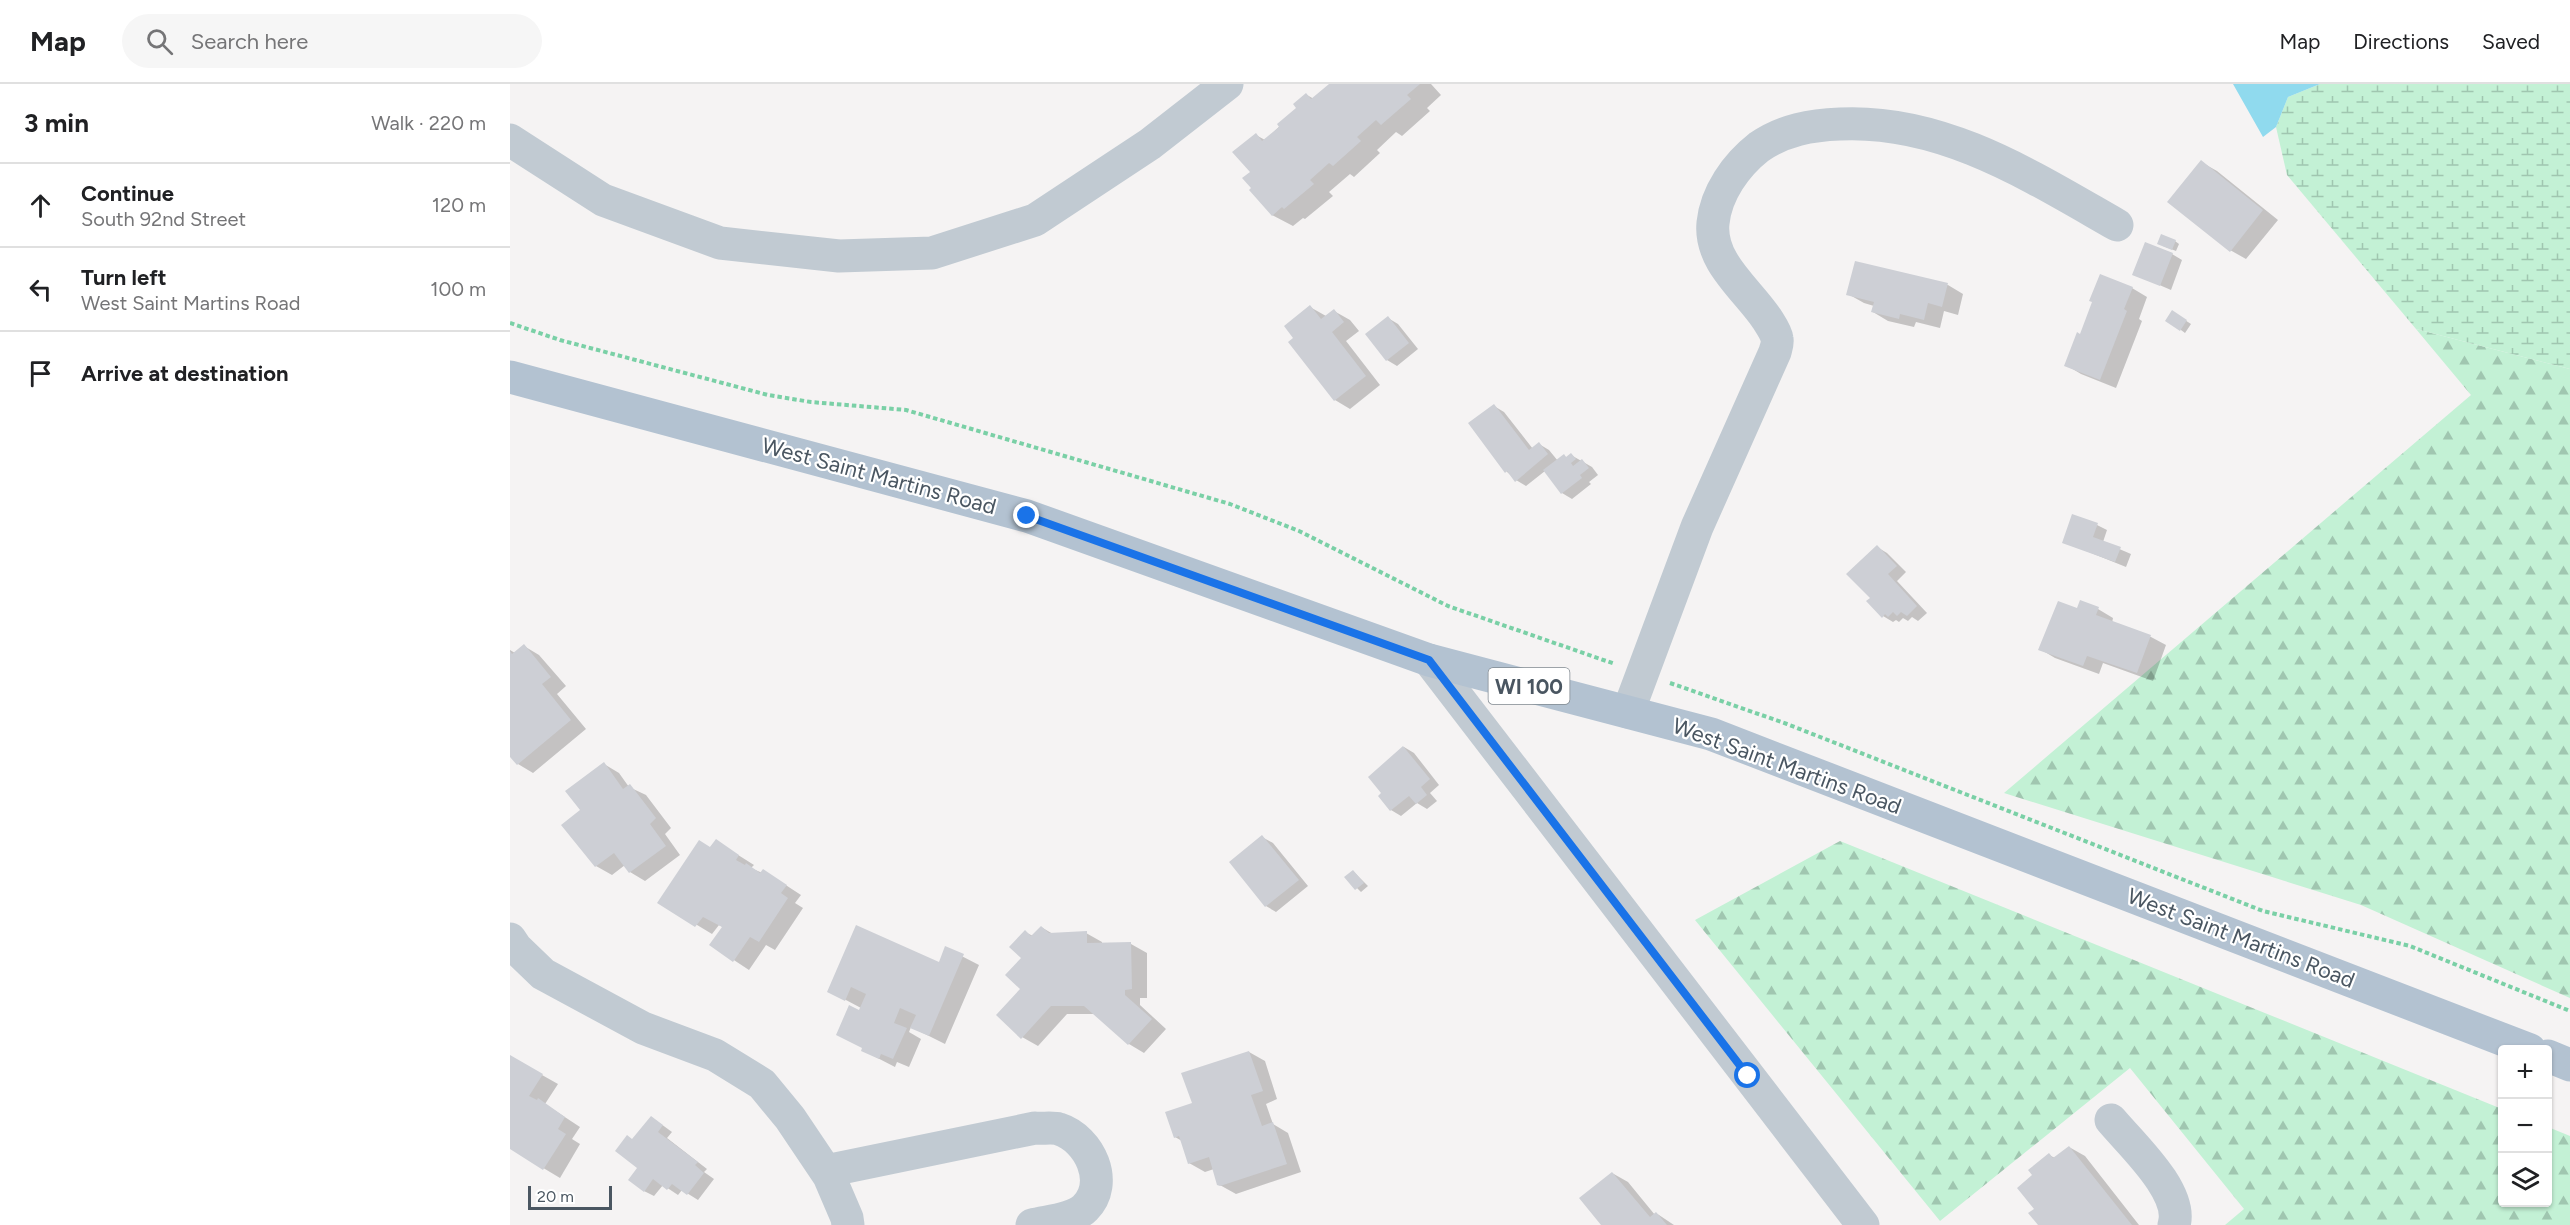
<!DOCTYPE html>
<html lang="en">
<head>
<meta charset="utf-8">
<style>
	body { margin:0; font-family:Figtree,sans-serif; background:#f6f6f6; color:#202124 }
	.controls { position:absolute; right:18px; bottom:18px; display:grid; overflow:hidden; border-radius:6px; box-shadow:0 2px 4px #0004 }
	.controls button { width:54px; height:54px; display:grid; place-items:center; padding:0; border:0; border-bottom:2px solid #e0e0e0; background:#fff; color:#202124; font:30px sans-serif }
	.scale { position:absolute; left:18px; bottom:15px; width:84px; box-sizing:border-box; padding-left:6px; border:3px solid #4a5661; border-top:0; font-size:16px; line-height:21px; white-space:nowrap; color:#4a5661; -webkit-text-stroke:4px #fff; paint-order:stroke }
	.stop { position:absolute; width:18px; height:18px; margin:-14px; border:4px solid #1a73e8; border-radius:50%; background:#fff }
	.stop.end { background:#1a73e8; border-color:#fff; box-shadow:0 2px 6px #0008 }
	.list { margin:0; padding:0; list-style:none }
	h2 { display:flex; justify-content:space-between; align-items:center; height:78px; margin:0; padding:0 24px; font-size:26px }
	h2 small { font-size:20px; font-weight:400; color:#757577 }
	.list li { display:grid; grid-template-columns:39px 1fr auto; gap:18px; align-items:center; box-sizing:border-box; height:84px; padding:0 24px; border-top:2px solid #e0e0e0 }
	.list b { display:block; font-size:22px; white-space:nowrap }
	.list p { margin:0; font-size:20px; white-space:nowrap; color:#757577 }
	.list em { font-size:20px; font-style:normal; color:#757577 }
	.icon { flex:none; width:33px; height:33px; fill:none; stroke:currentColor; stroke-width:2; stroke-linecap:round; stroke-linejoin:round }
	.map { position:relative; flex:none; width:2060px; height:1141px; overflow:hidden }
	header { display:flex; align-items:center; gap:36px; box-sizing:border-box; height:84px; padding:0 30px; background:#fff; border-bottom:2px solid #e0e0e0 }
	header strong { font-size:28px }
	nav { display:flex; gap:33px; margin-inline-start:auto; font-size:21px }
	.search { width:420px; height:54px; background:#f6f6f6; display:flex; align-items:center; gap:15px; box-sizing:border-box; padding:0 21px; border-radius:33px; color:#757577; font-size:22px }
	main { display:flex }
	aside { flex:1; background:#fff }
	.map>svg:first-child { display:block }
</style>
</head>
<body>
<header>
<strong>Map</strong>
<div class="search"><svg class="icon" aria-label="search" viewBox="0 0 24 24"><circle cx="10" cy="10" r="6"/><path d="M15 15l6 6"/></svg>Search here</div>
<nav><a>Map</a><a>Directions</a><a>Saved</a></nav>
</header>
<main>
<aside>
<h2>3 min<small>Walk · 220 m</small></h2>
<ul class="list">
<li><svg class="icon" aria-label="ahead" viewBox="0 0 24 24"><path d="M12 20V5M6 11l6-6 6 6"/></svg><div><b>Continue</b><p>South 92nd Street</p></div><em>120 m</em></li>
<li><svg class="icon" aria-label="left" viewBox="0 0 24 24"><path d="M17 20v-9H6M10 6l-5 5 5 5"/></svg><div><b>Turn left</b><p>West Saint Martins Road</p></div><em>100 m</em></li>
<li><svg class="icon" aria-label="arrive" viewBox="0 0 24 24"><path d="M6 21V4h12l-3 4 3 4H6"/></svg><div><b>Arrive at destination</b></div></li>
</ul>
</aside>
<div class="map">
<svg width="2060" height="1141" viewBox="0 0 2060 1141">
	<defs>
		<pattern id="forest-firs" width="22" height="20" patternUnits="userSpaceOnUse" patternTransform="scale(1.5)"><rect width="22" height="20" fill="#c3f1d5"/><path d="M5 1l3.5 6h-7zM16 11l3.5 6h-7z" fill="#a0c6b0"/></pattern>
		<pattern id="wetland-marsh" width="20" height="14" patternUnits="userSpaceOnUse" patternTransform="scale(1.5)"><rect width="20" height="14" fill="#c3f1d5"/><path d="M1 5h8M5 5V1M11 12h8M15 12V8" fill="none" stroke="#a0c6b0"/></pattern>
	</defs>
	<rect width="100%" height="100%" fill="#f5f3f3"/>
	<path fill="url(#forest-firs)" d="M 1906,245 L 2060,285 L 2060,914 L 1851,821 L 1494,709 L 1961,311 Z
		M 1330,757 L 1992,1025 L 1992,1118 L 2038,1118 L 2038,1043 L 2060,1052 L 2060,1141 L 1715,1141 L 1734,1125 L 1620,984 L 1430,1137 L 1185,836 Z"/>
	<path fill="url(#wetland-marsh)" d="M 1810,0 L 2060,0 L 2060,285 L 1906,245 L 1777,91 L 1766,43 L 1778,13 Z"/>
	<path fill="#90daee" d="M 1723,0 L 1810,0 L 1778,13 L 1766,43 L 1753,53 Z"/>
	<path fill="#0003" d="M 821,0 L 921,0 L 931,11 L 917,24 L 920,27 L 892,52 L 886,48 L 867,66 L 870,69 L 844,93 L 840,90 L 819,108 L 823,112 L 795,135 L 793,134 L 783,142 L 762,131 L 742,88 L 746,51 L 755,56 L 788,25 L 797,11 L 804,15 Z
		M 1691,78 L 1707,87 L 1768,136 L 1736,175 L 1720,166 Z
		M 1665,157 L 1669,160 L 1666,167 L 1653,162 Z
		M 1662,170 L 1672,176 L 1661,206 L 1624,190 Z
		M 1438,201 L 1453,210 L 1448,231 L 1434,227 L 1430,244 L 1406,238 L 1404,243 L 1378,237 L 1363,228 L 1364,222 L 1354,219 L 1338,210 Z
		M 1622,204 L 1637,213 L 1629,235 L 1632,237 L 1606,304 L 1571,290 L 1556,281 L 1571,252 Z
		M 800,223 L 816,232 L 824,227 L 840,236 L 849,247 L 836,257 L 870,301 L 840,325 L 825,316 L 785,254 Z
		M 1667,231 L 1681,240 L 1675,249 L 1671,246 Z
		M 878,234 L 888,240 L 908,265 L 887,282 L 877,276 Z
		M 984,322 L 994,328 L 1023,365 L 1029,360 L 1039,366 L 1048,377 L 1054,372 L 1058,374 L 1061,371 L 1082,383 L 1088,391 L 1079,398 L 1081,400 L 1062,415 L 1052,409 L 1035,387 L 1016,402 L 1006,396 L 996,387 Z
		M 1587,441 L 1597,446 L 1593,458 L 1621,470 L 1616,483 L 1554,458 Z
		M 1367,463 L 1377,469 L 1396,488 L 1387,497 L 1417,529 L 1408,537 L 1402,533 L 1398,537 L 1393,534 L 1389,538 L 1386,536 L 1383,538 L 1373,532 L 1362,514 Z
		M 1588,525 L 1603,534 L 1602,539 L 1641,553 L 1656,561 L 1643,597 L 1593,579 L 1589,590 L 1545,574 L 1530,565 L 1568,526 Z
		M 14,562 L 29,571 L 56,602 L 47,610 L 76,645 L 23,689 L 8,680 L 0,672 L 0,566 L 5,569 Z
		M 894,663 L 904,669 L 929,701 L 920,709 L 927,717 L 917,725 L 907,719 L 891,732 L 881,726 L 870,712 Z
		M 94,680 L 109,689 L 119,703 L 136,711 L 161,744 L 155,750 L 170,771 L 135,797 L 120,788 L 115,781 L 102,791 L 86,782 L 53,741 L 72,727 Z
		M 752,753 L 763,759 L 798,802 L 766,828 L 756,822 Z
		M 206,757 L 244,781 L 241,784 L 268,796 L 291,811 L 285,819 L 293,824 L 265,866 L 256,861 L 239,886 L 201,861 L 213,843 L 209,841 L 202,850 L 149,818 Z
		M 843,787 L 858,802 L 851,808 L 836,793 Z
		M 531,843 L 543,850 L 576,849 L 592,858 L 592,860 L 621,860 L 637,869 L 637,914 L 630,914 L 630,921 L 656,945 L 634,969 L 619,960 L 586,930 L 557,930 L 528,962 L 512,953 L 515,848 L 523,852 Z
		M 436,864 L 469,881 L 435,960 L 401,943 L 399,948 L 411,955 L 399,983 L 387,978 L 385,983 L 352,966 L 351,924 L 319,907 L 430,879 Z
		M 739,968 L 755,977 L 767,1015 L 756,1020 L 763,1040 L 778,1049 L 791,1088 L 726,1110 L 708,1100 L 704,1085 L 695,1088 L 679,1079 L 672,1057 L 665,1053 L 684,1019 Z
		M 0,973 L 48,1000 L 35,1020 L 70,1043 L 62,1055 L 70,1060 L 50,1094 L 0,1064 Z
		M 151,1040 L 162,1048 L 157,1054 L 197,1085 L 194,1088 L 204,1095 L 188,1116 L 172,1106 L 168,1111 L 153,1101 L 144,1112 L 134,1107 L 123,1056 Z
		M 1559,1063 L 1575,1072 L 1629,1141 L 1530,1141 L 1526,1125 L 1524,1091 L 1539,1071 L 1545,1074 Z
		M 1102,1089 L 1118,1098 L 1145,1131 L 1146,1129 L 1164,1141 L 1093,1141 Z"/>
	<path fill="#cdcfd5" d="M 819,0 L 910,0 L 897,11 L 901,15 L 871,41 L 866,36 L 847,53 L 851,57 L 823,82 L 819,79 L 800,96 L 804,100 L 774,125 L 772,123 L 762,132 L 739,106 L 741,104 L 732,94 L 740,88 L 722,68 L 746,49 L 752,57 L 769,43 L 767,40 L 786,24 L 783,20 L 796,9 L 801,15 Z
		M 1691,76 L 1753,126 L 1720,168 L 1657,118 Z
		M 1651,150 L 1666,156 L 1662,166 L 1647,160 Z
		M 1635,158 L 1663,169 L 1650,202 L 1622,191 Z
		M 1345,177 L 1438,199 L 1432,223 L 1418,219 L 1414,236 L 1390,230 L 1389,235 L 1361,228 L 1364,218 L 1336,211 Z
		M 1590,190 L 1623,203 L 1614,225 L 1617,227 L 1590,296 L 1554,282 L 1567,248 L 1570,250 L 1582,218 L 1579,217 Z
		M 800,221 L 811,235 L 824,225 L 834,238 L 822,248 L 856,292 L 824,317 L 778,258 L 783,254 L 774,242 Z
		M 1662,226 L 1677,236 L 1670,247 L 1655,237 Z
		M 878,232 L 899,259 L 876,277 L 855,250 Z
		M 984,320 L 1019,366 L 1029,358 L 1038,370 L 1005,398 L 997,387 L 995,389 L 958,339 Z
		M 1061,369 L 1066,375 L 1061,379 L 1063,382 L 1072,375 L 1079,384 L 1070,391 L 1072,394 L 1051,410 L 1033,386 L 1054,370 L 1056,373 Z
		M 1562,430 L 1588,439 L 1583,453 L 1611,463 L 1605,478 L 1552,459 Z
		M 1367,461 L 1387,482 L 1378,490 L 1407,522 L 1397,532 L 1391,528 L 1387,532 L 1383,528 L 1378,533 L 1375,530 L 1372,534 L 1356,517 L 1360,514 L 1336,490 Z
		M 1570,516 L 1589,523 L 1586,531 L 1641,551 L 1627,589 L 1577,572 L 1573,582 L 1528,566 L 1548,517 L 1567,524 Z
		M 14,560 L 41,593 L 32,600 L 61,636 L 7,681 L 0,673 L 0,567 L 2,570 Z
		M 893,662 L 920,695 L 911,703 L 917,711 L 906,720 L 899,712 L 880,727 L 868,712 L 871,709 L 858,693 Z
		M 94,678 L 113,705 L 120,700 L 146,734 L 140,740 L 156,762 L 119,789 L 104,769 L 85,783 L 51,741 L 70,726 L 55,707 Z
		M 752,751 L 789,796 L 755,823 L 719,778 Z
		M 206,755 L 229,771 L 226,776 L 235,781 L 236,779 L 250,789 L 253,785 L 277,801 L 271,809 L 278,814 L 249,858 L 240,853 L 223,878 L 199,861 L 212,843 L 193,833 L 185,843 L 147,819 L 189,756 L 200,763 Z
		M 843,786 L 854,799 L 845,806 L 834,793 Z
		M 346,841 L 429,878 L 435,862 L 454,870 L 419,952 L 400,944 L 406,931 L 390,924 L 384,939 L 397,944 L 383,975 L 371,970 L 369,975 L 351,967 L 352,964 L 326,951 L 339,921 L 349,926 L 356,910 L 341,903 L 335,917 L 317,908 Z
		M 531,842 L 539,849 L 577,847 L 577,859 L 621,858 L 622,905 L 615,906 L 615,911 L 642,935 L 618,961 L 574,922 L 541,922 L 511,955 L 486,931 L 510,905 L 495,891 L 511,874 L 499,863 L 515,846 L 521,852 Z
		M 739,967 L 753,1007 L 741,1011 L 752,1042 L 763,1038 L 777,1080 L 710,1102 L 707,1101 L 699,1073 L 678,1080 L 669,1052 L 664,1054 L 655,1028 L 682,1019 L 671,989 Z
		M 0,971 L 33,990 L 19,1012 L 27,1016 L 28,1014 L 55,1033 L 48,1045 L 56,1050 L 33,1086 L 0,1065 Z
		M 141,1032 L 153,1041 L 148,1048 L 188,1078 L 185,1081 L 194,1089 L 177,1111 L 162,1100 L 157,1106 L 143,1095 L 134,1108 L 118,1096 L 127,1084 L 105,1067 L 117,1051 L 122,1055 Z
		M 1559,1062 L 1622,1141 L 1528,1141 L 1518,1129 L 1524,1125 L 1507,1104 L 1522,1091 L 1518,1086 L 1539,1069 L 1543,1074 Z
		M 1102,1088 L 1140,1133 L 1146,1128 L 1157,1141 L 1091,1141 L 1069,1114 Z"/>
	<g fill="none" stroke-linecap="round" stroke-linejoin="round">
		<path stroke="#7ad0a6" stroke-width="4" stroke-dasharray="4.5 3" stroke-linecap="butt" d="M 0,239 L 50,256 L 258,311 L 301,318 L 396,326 L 720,420 L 789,447 L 938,522 L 1105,580
			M 1160,599 L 1277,640 L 1753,827 L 1900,862 L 2060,927"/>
		<path stroke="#c1cad2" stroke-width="33" d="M 0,56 L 93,116 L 210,159 L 329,172 L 422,169 L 525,136 L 640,60 L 717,0
			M 919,576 L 1353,1141
			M 1118,628 L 1187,443 L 1265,268 C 1266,264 1268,259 1267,255 C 1266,248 1260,240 1257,235 C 1237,205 1199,178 1203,139 C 1206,109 1226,81 1249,63 C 1274,46 1301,41 1330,40 C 1433,35 1521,92 1607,141
			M 0,855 L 6,864 L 33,890 L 133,944 L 205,971 L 252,1000 L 280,1034 L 319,1092 L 337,1134 L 338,1141
			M 1601,1036 C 1621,1060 1674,1108 1664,1141
			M 316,1087 L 525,1044 C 532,1045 542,1043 549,1045 C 580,1055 600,1099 575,1124 C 563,1136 538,1137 522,1141"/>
		<path stroke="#b3c2d1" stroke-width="33" d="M 0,293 L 517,432 L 919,576 L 1201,650 L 2020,966
			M 2038,972 L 2060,981"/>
	</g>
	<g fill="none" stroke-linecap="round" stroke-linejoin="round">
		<path stroke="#1a73e8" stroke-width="8" d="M 517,432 L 919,576 L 1238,992"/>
	</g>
	<g text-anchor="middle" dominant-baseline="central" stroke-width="4.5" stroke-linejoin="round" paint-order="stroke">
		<rect fill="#fff" stroke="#808990" stroke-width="1.5" x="978.5" y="584" width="81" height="36" rx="4.5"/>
		<g font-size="21" font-weight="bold" fill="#4a5661">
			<text x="1019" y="602">WI 100</text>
		</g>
		<g font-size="22" fill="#4a5661" stroke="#fff">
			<text transform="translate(369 392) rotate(15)">West Saint Martins Road</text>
			<text transform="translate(1277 682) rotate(20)">West Saint Martins Road</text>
			<text transform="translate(1731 854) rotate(21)">West Saint Martins Road</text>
		</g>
	</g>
</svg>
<div class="controls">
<button>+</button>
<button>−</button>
<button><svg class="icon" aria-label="layers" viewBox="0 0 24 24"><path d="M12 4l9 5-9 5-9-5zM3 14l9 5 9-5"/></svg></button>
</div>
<div class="scale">20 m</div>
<div class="stop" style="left:1238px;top:992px"></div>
<div class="stop end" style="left:517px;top:432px"></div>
</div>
</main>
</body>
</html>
